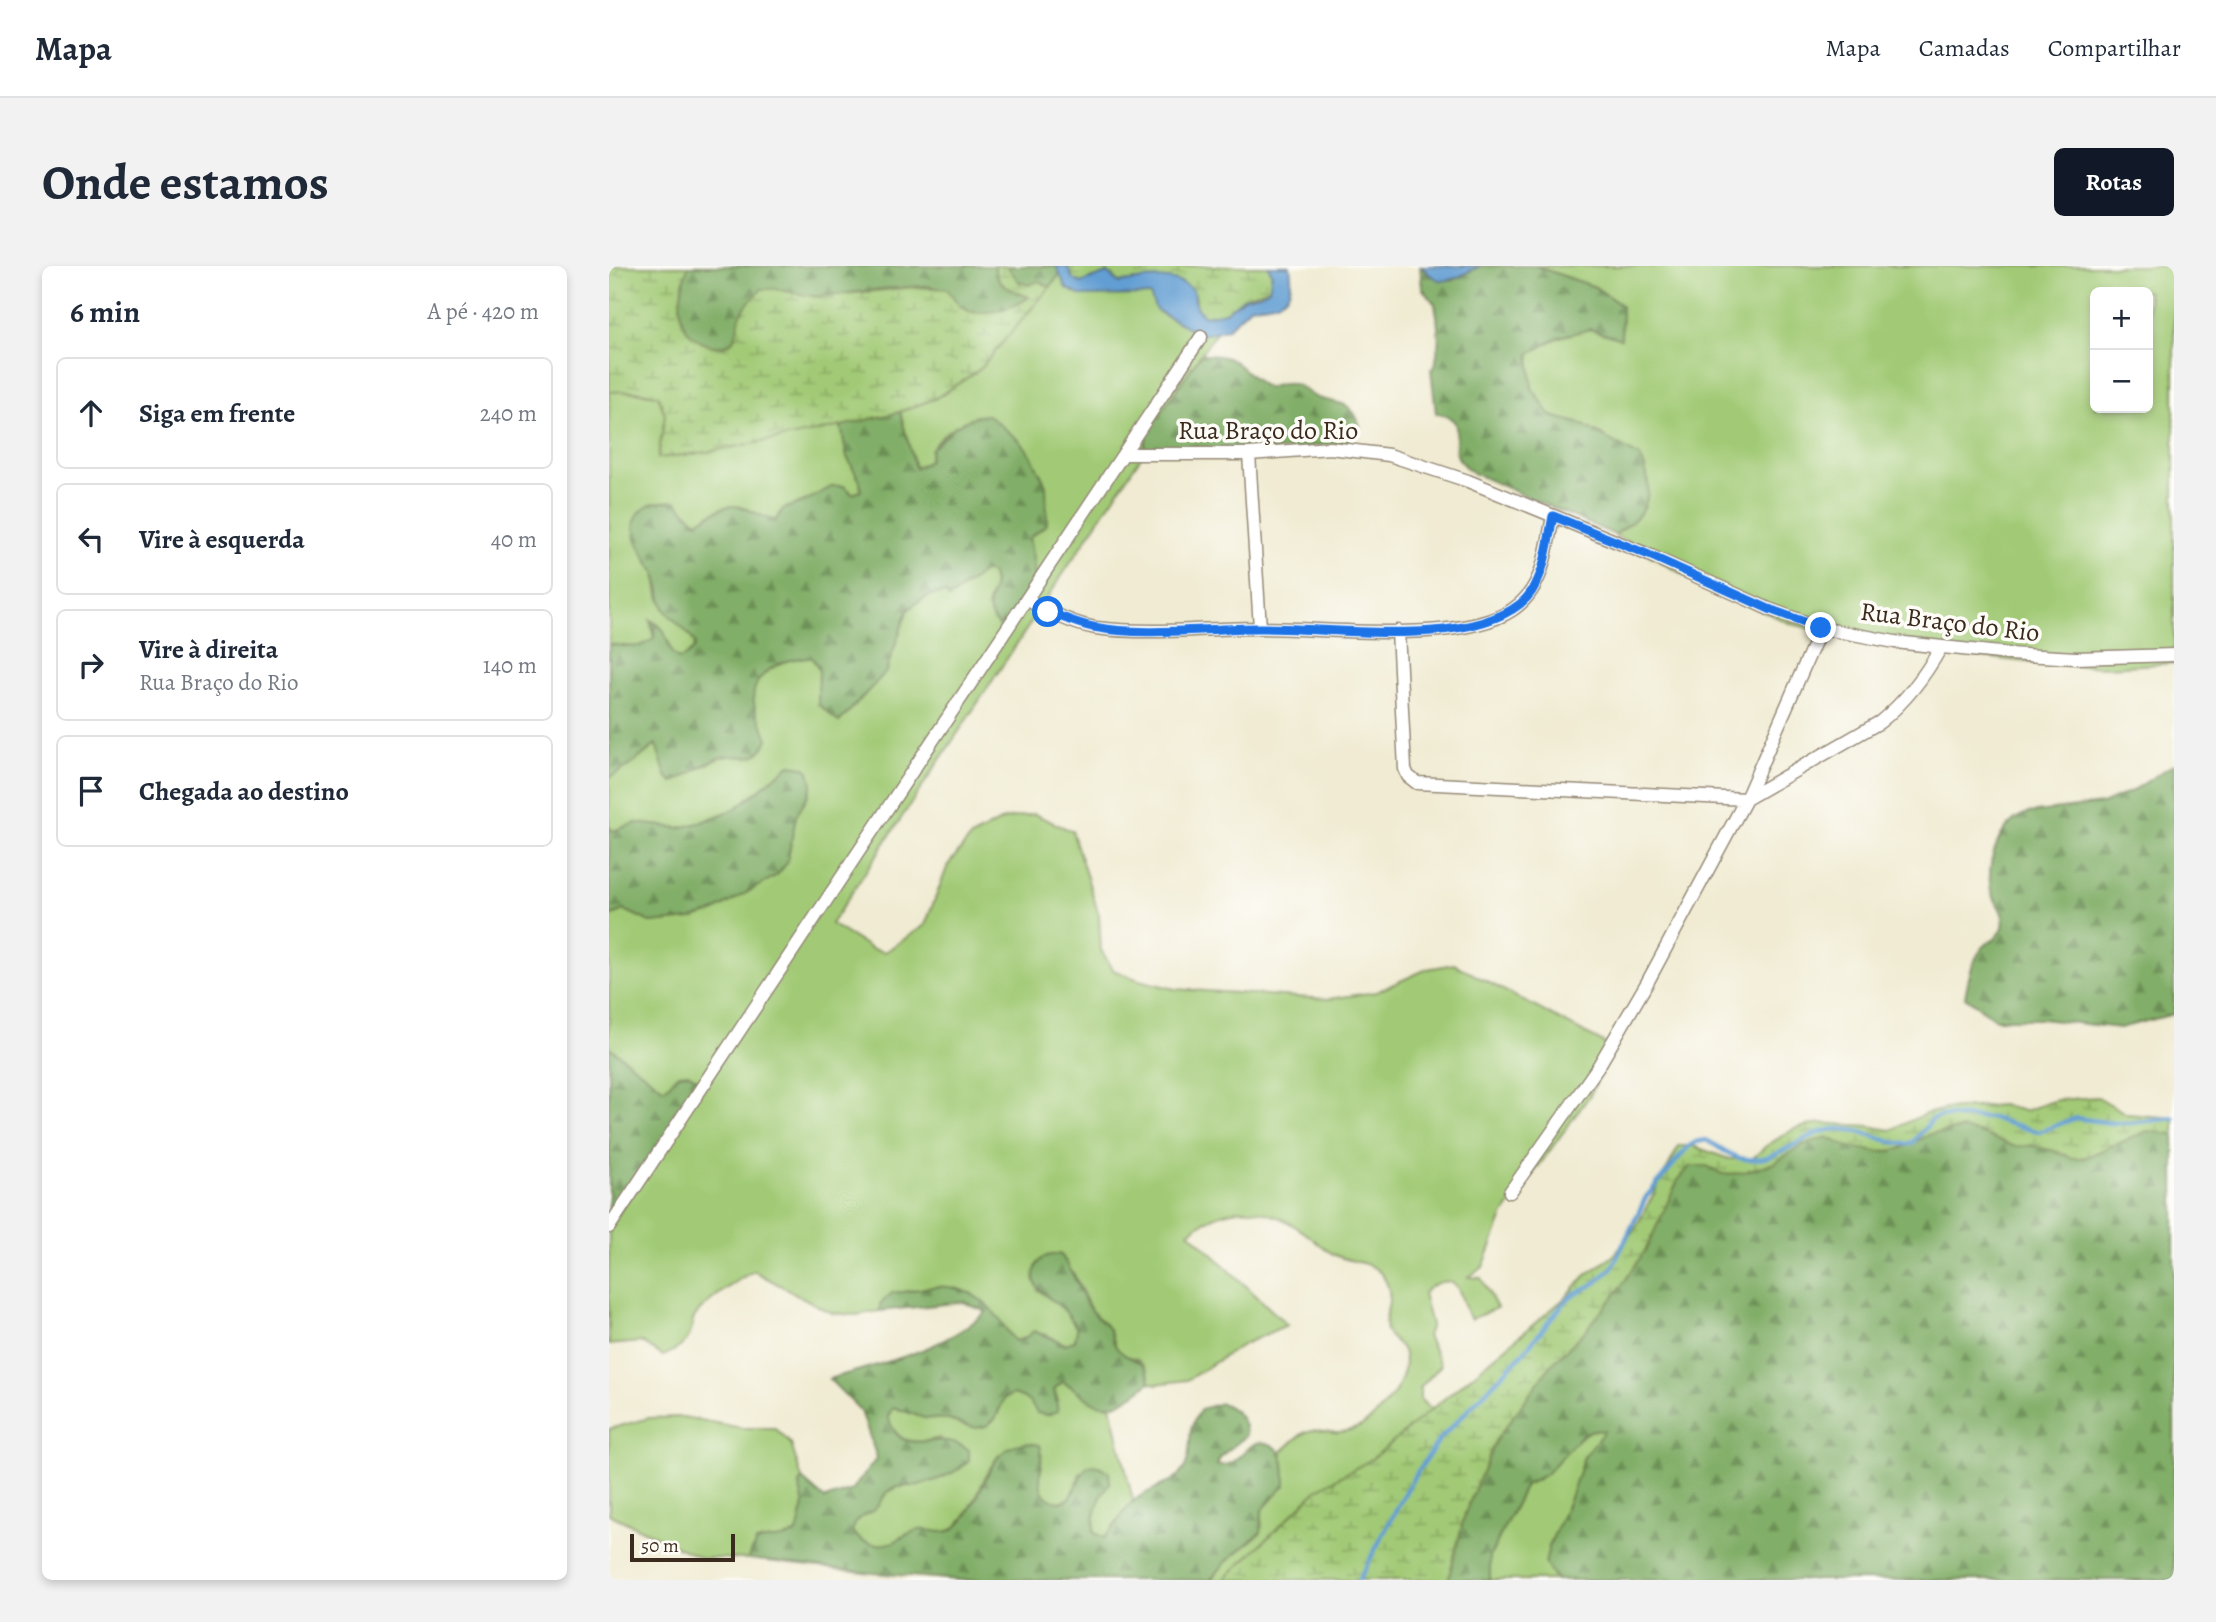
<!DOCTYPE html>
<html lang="pt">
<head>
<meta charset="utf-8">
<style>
	body { margin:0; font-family:Alegreya,serif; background:#f2f2f3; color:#1f2937 }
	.controls { position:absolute; right:21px; top:21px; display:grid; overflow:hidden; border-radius:10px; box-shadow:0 4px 10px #0003 }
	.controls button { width:63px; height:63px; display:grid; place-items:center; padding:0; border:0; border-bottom:2px solid #e0e1e3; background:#fff; color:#1f2937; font:35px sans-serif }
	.scale { position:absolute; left:21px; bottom:18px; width:105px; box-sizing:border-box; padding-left:7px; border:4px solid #3b2a1e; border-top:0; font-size:19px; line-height:24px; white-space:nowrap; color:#3b2a1e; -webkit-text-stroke:5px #fdfcf7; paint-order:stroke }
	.stop { position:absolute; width:21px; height:21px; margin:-16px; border:5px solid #1a73e8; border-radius:50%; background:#fff }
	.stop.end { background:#1a73e8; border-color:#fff; box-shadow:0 2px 7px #0008 }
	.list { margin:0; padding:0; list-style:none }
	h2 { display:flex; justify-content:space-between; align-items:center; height:91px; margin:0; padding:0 28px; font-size:30px }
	h2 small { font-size:23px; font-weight:400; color:#747a83 }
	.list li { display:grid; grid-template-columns:46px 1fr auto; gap:21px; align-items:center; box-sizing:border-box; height:112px; margin:0 14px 14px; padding:0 14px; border:2px solid #e0e1e3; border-radius:10px }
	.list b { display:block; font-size:26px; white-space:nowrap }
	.list p { margin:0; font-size:23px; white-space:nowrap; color:#747a83 }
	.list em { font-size:23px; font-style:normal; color:#747a83 }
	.icon { flex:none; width:38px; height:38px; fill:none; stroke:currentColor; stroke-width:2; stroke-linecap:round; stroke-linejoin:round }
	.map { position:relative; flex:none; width:1565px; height:1314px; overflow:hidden; border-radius:10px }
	header { display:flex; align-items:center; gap:42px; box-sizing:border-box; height:98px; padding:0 35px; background:#fff; border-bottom:2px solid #e0e1e3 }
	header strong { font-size:33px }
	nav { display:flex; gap:38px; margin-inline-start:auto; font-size:24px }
	.intro { display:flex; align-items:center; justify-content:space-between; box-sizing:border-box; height:168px; padding:0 42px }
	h1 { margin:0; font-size:49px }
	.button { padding:18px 32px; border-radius:10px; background:#111827; color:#fff; font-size:24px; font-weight:700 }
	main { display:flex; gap:42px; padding:0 42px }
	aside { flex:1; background:#fff; border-radius:10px; box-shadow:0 4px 10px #0003 }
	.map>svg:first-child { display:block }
</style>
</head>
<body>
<header>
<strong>Mapa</strong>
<nav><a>Mapa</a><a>Camadas</a><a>Compartilhar</a></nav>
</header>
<div class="intro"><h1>Onde estamos</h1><a class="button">Rotas</a></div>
<main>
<aside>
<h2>6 min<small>A pé · 420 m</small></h2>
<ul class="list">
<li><svg class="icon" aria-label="ahead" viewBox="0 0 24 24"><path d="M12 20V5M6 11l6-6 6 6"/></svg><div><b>Siga em frente</b></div><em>240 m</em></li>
<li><svg class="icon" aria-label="left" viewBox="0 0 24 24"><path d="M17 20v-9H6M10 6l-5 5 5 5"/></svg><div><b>Vire à esquerda</b></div><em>40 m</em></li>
<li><svg class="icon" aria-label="right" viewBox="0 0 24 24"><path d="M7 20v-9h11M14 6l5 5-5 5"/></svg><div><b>Vire à direita</b><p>Rua Braço do Rio</p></div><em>140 m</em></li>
<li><svg class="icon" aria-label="arrive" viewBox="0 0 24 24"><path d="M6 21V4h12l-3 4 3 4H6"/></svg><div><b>Chegada ao destino</b></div></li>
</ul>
</aside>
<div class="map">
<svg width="1565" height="1314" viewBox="0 0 1565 1314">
	<defs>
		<pattern id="forest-firs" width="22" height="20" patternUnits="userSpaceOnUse" patternTransform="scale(1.75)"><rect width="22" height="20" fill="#81ae67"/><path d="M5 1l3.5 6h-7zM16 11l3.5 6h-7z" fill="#6b8e54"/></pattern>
		<pattern id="wetland-marsh" width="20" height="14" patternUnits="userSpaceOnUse" patternTransform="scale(1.75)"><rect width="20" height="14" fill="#a2ca76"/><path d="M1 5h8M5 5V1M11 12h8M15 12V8" fill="none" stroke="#85a460"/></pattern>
	</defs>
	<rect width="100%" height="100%" fill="#fdfcf7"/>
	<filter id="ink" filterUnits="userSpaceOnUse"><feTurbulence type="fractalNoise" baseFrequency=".0143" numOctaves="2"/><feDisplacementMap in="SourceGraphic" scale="14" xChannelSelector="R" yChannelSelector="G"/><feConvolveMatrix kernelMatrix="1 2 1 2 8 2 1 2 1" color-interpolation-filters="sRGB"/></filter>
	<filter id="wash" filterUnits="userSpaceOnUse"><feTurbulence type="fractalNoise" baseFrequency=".00686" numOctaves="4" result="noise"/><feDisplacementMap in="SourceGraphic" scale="28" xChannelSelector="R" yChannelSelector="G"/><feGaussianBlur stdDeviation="1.57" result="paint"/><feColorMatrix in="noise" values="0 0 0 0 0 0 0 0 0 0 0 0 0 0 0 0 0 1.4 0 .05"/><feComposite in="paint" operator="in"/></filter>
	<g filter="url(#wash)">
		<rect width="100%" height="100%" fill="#f0ebd2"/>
		<path fill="#a2ca76" stroke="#6e7a4a" stroke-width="2" fill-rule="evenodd" d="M 926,0 L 1565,0 L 1565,397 L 1498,401 L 1436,398 L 1275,380 L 1183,358 L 1082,313 L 1006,269 C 1014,262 1026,255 1032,246 C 1043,230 1040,206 1031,191 L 972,158 L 942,150 L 923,122 L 920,88 L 950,71 L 981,63 L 1012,72 L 1013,40 L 986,21 ZM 1486,26 L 1539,26 L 1539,142 L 1486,142 Z
			M 451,8 L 457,22 L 541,29 L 551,47 L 593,68 L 608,65 L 537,168 L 535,186 L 222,658 L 263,683 L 276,686 L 316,659 L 339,599 L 362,571 L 395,553 L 425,548 L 463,565 L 490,649 L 492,684 L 504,704 L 530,714 L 566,723 L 719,733 L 767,726 L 818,703 L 845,698 L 1004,782 L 981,829 L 895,948 L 874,1001 L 859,1011 L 872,1012 L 888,1042 L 862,1053 C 855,1044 855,1037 851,1027 C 844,1008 823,1016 814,1028 L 822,1059 L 818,1070 L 832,1099 L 811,1122 L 811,1133 L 819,1141 L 828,1141 L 763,1193 L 709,1223 L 615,1314 L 601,1314 L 619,1294 L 652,1266 L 653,1244 L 676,1219 L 675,1197 L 672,1186 C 680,1180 688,1170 697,1166 C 706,1162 714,1165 723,1166 C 751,1168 767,1151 783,1130 C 792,1118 802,1094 791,1080 C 787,1075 780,1073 777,1065 C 772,1047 790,1032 773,1009 C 762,994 741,997 726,989 C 714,983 706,974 696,967 C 654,937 622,935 580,966 L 678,1059 L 635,1078 L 578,1114 L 547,1118 L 541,1116 L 536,1102 L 528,1093 L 517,1090 L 508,1083 L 500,1063 L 484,1049 L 464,1006 L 429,1024 L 455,1043 L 469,1064 L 466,1075 L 456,1078 L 436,1068 L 406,1075 L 386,1048 L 362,1027 L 309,1023 L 288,1027 L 271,1038 L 271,1045 L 247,1049 L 222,1047 L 145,1005 C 132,1011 89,1041 84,1054 C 83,1057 83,1061 82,1065 C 78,1079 67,1084 54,1090 L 32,1076 L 0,1079 L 0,963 L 55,823 L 0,781 L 0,650 L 16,644 L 43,657 L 104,646 L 168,609 L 178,596 L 187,550 L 199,529 L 181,499 L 126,543 L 90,557 L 70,562 L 28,557 L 4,565 L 0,561 L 0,512 L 23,498 L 48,478 L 57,510 L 64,516 C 80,509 94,499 110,492 C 129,484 134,501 156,479 C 152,466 146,450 144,436 C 141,407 178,389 203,392 L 211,406 L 209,438 L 287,375 L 298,345 L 304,339 L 322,329 L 336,327 L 376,305 L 383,308 L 385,321 L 378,340 L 426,310 L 420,272 L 428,204 L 422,189 L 411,175 L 379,150 C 353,157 325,164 319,196 L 306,202 L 291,146 L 327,132 L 371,103 Z
			M 5,124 L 49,129 L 56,149 L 49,192 L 98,186 L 232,160 L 238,191 L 251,215 L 252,225 L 243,228 L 240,224 L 196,235 L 174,243 L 167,254 L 162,254 L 138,243 L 100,248 L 91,255 L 82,253 L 25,269 L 41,300 L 46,305 L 50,330 L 55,343 L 86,375 L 85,383 L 75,392 L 69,393 L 63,388 L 60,377 L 41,355 L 45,373 C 30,385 18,380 0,378 L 0,126 Z
			M 453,1116 C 473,1123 479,1138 502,1140 L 524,1235 C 517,1245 503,1265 495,1272 L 485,1267 C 484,1248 490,1231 501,1216 L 471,1207 C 469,1214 467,1223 463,1228 C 455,1241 437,1236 432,1222 C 429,1215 431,1208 433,1200 L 390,1189 C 372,1211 368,1239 348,1260 C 336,1272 317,1261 301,1267 C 294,1269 289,1275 282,1277 C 267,1281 251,1277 243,1265 L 247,1254 L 265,1243 L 279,1226 L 289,1221 L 310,1219 L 352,1202 L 330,1172 C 304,1180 287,1177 278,1149 L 284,1141 L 315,1152 L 336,1153 L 357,1160 L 386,1153 L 395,1133 L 404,1128 L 415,1131 L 423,1138 L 449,1134 L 445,1123 Z
			M 74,1151 L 133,1162 L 166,1162 L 182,1178 L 193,1213 L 190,1218 L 195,1239 L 189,1267 C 171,1278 147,1267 139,1293 L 92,1292 L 0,1248 L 0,1163 L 40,1152 Z
			M 983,1164 L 996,1165 L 975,1191 L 961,1232 L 943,1309 L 948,1314 L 881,1314 L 881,1290 L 916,1219 C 946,1210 956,1177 983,1164 Z"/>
		<path fill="url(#forest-firs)" stroke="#5e6c42" stroke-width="2" d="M 79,0 L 386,0 L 386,8 L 400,23 L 421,30 C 407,42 367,54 352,41 C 347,37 343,29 338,24 L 316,20 L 272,23 L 207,31 L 165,23 C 156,28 144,32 137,40 C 127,51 133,70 119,78 C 111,82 101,80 93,77 C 61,61 71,27 79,0 Z
			M 398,0 L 447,0 L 451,8 L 441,21 L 430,16 L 420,19 L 409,16 Z
			M 811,0 L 820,9 L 843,15 L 871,0 L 926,0 L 986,21 L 1013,40 L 1012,73 L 981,63 L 950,71 L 920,88 L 923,122 L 942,150 L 972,158 L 1031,191 C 1040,207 1043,230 1032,246 C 1026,255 1014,262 1006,269 L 864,207 C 856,201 849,195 847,185 C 845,164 856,153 827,147 L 822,103 L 826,101 L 830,74 L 828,50 L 826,38 L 813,22 Z
			M 591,89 C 635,88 627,104 658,122 C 669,119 680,115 690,120 C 697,124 702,130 709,132 C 731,139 742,133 751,160 L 747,170 L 738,176 L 668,185 L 535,186 L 537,168 Z
			M 291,146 L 306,202 L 319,196 L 322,183 L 346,160 L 367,150 L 379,149 L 411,175 L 422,189 L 437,219 L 438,258 L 420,272 C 422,284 427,300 425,311 C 421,333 409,351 390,360 C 367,337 391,331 383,308 L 376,305 L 340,332 L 336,327 L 322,329 L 311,334 L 298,345 L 277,406 L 230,456 L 209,438 L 210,401 L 203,392 C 179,389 139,407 145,437 C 147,449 155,461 159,473 C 145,504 130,484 110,492 C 94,498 80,509 64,516 L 57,510 L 47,478 L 23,498 L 0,512 L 0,378 C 18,380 30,385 45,372 L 45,364 L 41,354 C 64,364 53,380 69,393 C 77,391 84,386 86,378 C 80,365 66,357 57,345 C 48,333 53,316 45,304 C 33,285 10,256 40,239 C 46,235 59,236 67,235 L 86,255 C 99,254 108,240 123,240 C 139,239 152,254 167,254 L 174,243 L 196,235 L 224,220 L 235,220 L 243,228 L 252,225 L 251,215 L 238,191 L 232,160 Z
			M 1565,498 L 1565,748 L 1511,762 L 1432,753 L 1387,753 L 1356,731 C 1359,715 1362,697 1372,684 C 1378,675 1391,672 1394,661 C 1398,645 1382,634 1381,619 C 1379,592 1391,555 1419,547 L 1493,538 L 1523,525 Z
			M 181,499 L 195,501 L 200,505 L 203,518 L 199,529 L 187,550 L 178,597 L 168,609 L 104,646 L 82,653 L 43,657 L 16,644 L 0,650 L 0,561 L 4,565 L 27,557 L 70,562 L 90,557 L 126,543 Z
			M 0,781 L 55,823 L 70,808 L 79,807 L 92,815 L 0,963 Z
			M 1352,863 L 1372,867 L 1404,880 L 1424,880 L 1450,886 L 1463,892 L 1475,892 L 1538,865 L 1565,868 L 1565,1314 L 948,1314 L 936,1298 L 940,1280 L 961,1232 L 975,1191 L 995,1165 L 983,1164 L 973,1169 L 936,1209 L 916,1219 L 881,1290 L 881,1314 L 839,1314 L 856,1247 L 886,1175 L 942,1099 L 977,1064 L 1037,983 L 1069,914 L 1081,900 L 1098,900 L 1113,908 L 1130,907 L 1165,897 L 1193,879 L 1218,871 L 1237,880 L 1291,883 L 1321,868 Z
			M 451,988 C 464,1003 468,1020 477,1037 C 483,1049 492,1052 499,1062 C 503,1067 503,1076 508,1082 C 519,1097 539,1091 541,1116 C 522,1132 499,1150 476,1131 C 468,1125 463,1119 453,1116 L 445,1123 L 449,1145 L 438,1149 L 428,1147 C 422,1136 416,1131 404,1128 L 395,1133 L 386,1153 L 377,1160 L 367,1162 L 336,1153 L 315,1152 L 284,1141 L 279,1150 C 293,1199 327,1158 360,1184 L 360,1195 C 346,1208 324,1216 305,1220 C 297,1221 286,1219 279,1225 C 274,1230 271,1238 266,1243 C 254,1252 249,1249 243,1265 C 253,1280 275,1282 291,1273 C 297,1270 302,1265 310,1264 C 323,1262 335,1271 346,1262 C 379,1237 375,1165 431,1179 C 436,1195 426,1215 435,1228 C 438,1232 443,1235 449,1236 C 475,1237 465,1180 500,1206 L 501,1216 C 490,1231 484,1248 485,1267 L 495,1272 C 507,1261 513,1245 526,1234 C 541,1221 566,1219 576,1201 C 582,1188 580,1176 582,1163 C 584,1156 588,1149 592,1143 L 612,1137 C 627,1143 637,1153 637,1170 L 612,1190 L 608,1199 C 626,1200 629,1191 641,1181 C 645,1177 651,1176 657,1177 C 677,1181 676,1202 676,1219 L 653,1244 L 652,1266 L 619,1294 L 601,1314 L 351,1314 L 263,1307 L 139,1293 L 147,1276 C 162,1271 175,1275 188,1267 L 195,1239 L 190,1218 L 193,1213 L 216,1233 L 243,1224 L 268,1192 L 252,1145 L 220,1113 C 274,1097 333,1085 377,1046 L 355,1036 L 271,1045 L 271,1038 L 284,1026 C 298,1028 309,1022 322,1021 C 352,1018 376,1032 393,1057 C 397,1063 400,1069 406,1075 L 416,1072 L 425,1065 L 456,1078 L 466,1075 L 468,1063 C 465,1057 462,1051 456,1045 C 443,1031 416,1023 428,999 C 433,989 441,989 451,988 Z"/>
		<path fill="url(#wetland-marsh)" stroke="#6e7a4a" stroke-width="2" d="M 0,0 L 79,0 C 70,27 62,62 94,77 C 101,80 112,83 120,78 C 130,71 128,58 132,48 C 136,38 146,30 153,23 L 165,23 L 207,31 L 306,21 L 338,23 C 343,29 347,36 352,41 C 367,54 407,42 420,31 C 405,24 386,21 386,0 L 398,0 L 410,16 L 420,19 L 430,15 L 441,21 L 371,103 L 327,132 L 290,146 L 211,165 L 98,186 L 49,192 L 56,149 L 49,129 L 28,125 L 0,126 Z
			M 458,0 L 659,0 C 674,29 649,23 635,31 C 631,34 627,40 623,43 C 615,48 605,49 596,50 L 588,43 L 586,28 L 534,13 L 510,17 L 504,10 L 488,11 L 472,17 L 464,13 Z
			M 1489,831 L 1518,848 L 1565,852 L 1565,868 L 1538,865 L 1475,892 L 1463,892 L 1450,886 L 1424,880 L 1404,880 L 1372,867 L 1352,863 L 1321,868 L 1291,883 L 1269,886 L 1236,880 L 1218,871 L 1193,879 L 1165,897 L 1130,907 L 1113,908 L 1098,900 L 1081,900 L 1069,914 L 1037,983 L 1006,1029 L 977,1064 L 942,1099 L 886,1175 L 856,1247 L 839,1314 L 615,1314 L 709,1223 L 763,1193 L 955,1033 L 976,1010 L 1004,990 L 1027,961 L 1070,880 L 1084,880 L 1120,893 L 1143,893 L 1157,880 L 1185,863 L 1211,857 L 1260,860 L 1282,864 L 1316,848 L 1338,843 L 1393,839 L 1415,845 L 1448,834 Z"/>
		<path fill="#629ed3" stroke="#4e6478" stroke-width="2" d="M 447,0 L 458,0 L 464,13 L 472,17 L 498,7 L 510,17 C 533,13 565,6 584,24 L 588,43 L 596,50 L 616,46 L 636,31 L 651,28 L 660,23 L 663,7 L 659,0 L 681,0 C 687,36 672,37 642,40 L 618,63 L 593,69 L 547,44 L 541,29 L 472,30 L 457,22 Z
			M 813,0 L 872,0 C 848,9 834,28 813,0 Z"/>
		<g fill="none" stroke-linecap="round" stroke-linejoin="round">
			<path stroke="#629ed3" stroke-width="4.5" d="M 750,1314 L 803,1214 L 830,1174 L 914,1087 L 955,1037 L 965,1028 L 987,1017 L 1003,1002 L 1037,931 L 1079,881 L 1087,876 L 1097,874 C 1109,880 1118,888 1131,892 C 1169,901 1192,865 1228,863 C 1253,862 1274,877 1298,878 L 1304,876 L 1323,854 L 1332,850 L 1382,852 L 1430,866 L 1467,852 L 1502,857 L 1522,857 L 1565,852"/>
		</g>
	</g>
	<g filter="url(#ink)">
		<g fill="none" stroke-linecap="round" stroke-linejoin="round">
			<g stroke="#968a78" stroke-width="15">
				<path id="street" d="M 516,188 L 640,188 L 721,182 L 780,189 L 859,215 L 1040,289 L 1160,343 L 1212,362 L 1286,376 L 1400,388 L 1467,392 L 1565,389
					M 640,188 L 651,362
					M 419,334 C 440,346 463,358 487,362 C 542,369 597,362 652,362 C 717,362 850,379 903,344 C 935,323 937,285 944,250
					M 789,365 L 796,503 L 799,510 L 808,517 L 1137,533 L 1271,456 C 1297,435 1316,410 1332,381
					M 901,926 L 989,801 L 1038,717 L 1137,533 L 1212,362
					M 0,961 L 592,71"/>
			</g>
			<use href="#street" stroke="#fff" stroke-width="12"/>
		</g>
	</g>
	<g fill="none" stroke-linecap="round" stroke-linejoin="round" filter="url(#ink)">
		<path stroke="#1a73e8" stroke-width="9" d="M 439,346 C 454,351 469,358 484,361 C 538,371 595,362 650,362 C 721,361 854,383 911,338 C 936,319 938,279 944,250 L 1040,289 L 1160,343 L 1212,362"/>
	</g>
	<g text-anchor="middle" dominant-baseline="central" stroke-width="7" stroke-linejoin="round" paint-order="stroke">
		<g font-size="26" fill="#3b2a1e" stroke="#fdfcf7">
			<text x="659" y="164">Rua Braço do Rio</text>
			<text transform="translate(1341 356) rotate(7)">Rua Braço do Rio</text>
		</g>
	</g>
</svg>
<div class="controls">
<button>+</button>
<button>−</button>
</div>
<div class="scale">50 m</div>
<div class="stop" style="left:439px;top:346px"></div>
<div class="stop end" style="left:1212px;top:362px"></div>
</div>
</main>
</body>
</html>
